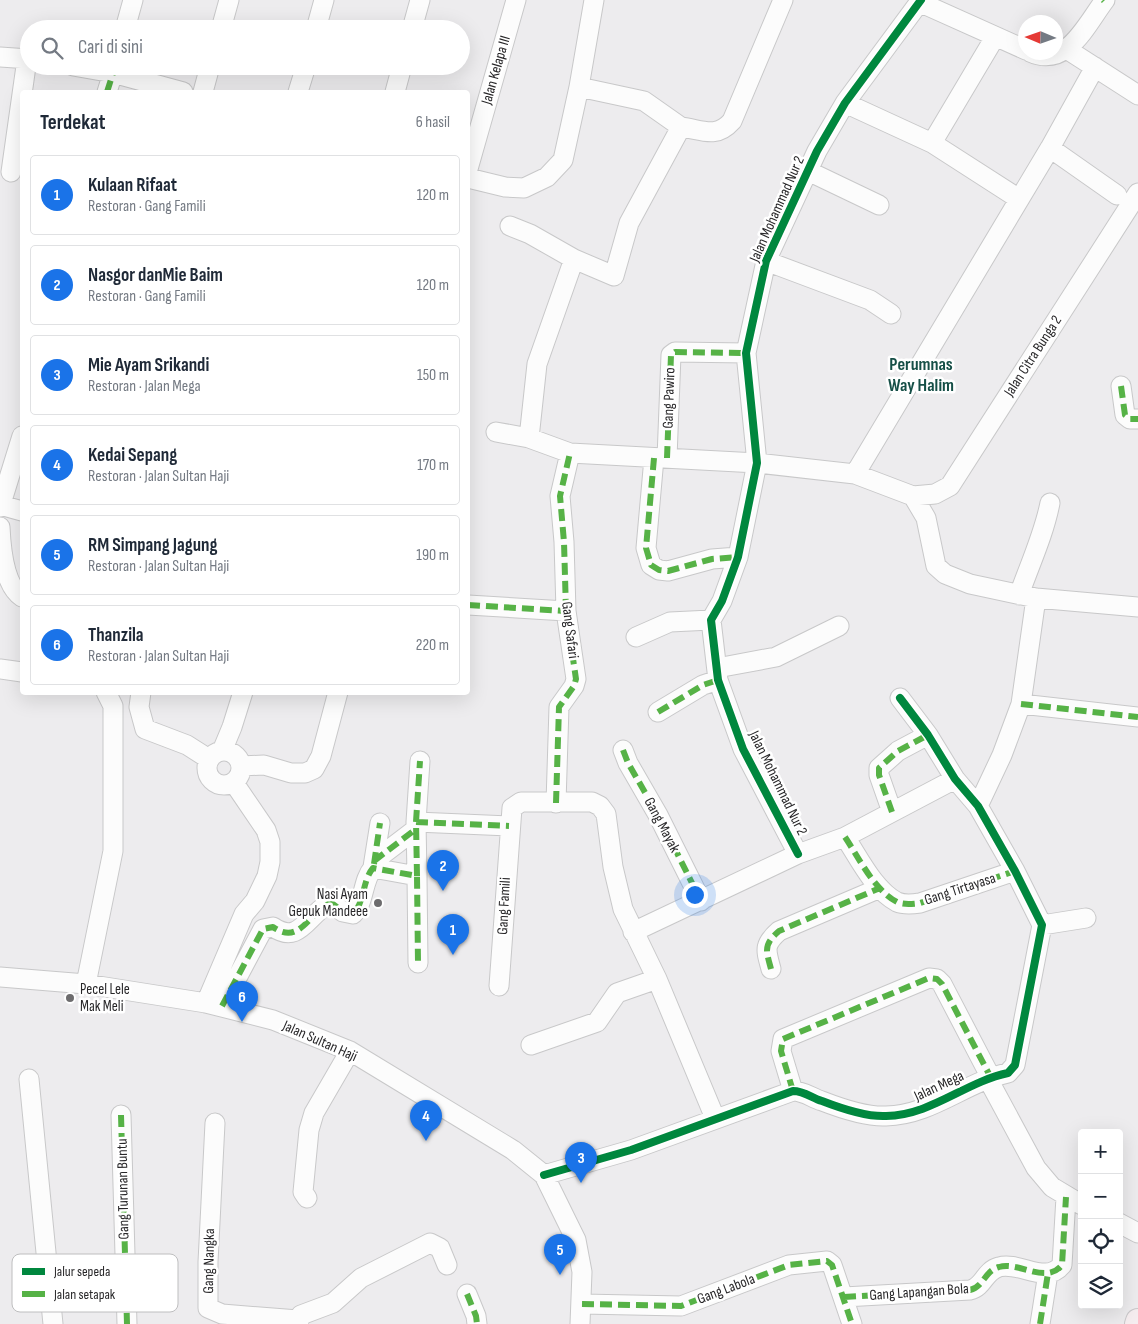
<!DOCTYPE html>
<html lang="id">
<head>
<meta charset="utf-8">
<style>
	body { margin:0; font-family:"Sofia Sans Condensed",sans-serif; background:#f2f2f3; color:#1f2937 }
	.controls { position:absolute; right:15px; bottom:15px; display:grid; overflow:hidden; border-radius:5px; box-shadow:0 5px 20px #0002 }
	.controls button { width:45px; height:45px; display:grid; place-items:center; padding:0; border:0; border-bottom:1px solid #e0e1e3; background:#fff; color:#1f2937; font:25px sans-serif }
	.compass { position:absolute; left:1018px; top:15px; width:45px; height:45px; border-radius:50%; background:#fff; box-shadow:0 5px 20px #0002; rotate:272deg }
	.you { position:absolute; left:694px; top:894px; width:18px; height:18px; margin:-12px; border:4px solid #fff; border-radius:50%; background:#1a73e8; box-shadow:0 0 0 8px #1a73e833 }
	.badge { display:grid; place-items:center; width:32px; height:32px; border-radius:50%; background:#1a73e8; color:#fff; font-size:16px; font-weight:700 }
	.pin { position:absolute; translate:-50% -41px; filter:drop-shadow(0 1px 2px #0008) }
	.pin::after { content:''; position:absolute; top:26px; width:18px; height:15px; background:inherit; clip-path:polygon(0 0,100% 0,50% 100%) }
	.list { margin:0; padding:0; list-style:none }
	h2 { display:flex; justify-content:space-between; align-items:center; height:65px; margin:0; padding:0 20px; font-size:21px }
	h2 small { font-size:16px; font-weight:400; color:#747a83 }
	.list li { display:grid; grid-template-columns:32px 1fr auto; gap:15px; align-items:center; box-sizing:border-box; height:80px; margin:0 10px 10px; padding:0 10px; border:1px solid #e0e1e3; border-radius:5px }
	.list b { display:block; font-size:19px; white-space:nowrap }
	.list p { margin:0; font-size:16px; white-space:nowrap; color:#747a83 }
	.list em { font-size:16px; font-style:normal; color:#747a83 }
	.icon { flex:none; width:28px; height:28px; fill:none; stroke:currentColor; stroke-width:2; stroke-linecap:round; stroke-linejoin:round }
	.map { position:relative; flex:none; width:1138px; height:1324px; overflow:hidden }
	.search { position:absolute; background:#fff; box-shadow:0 5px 20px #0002; left:20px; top:20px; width:450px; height:55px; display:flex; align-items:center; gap:12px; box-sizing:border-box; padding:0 18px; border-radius:28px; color:#747a83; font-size:19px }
	.panel { position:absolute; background:#fff; box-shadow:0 5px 20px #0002; left:20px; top:90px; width:450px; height:605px; border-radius:5px }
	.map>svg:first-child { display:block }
</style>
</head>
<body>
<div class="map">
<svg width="1138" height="1324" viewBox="0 0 1138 1324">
	<rect width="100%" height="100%" fill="#edecee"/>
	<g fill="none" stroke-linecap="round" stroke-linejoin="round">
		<g stroke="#c8c8c9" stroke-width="21">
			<path id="minor" d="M 919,2 L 1026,50
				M 125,29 L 133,0
				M 221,29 L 229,0
				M 316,29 L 324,0
				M 412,29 L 420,0
				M 1068,50 L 1138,95
				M 1030,52 C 1067,69 1086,25 1105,0
				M 0,57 L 29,59
				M 73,66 L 113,73 L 183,92
				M 579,87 L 644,101 L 681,127
				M 107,92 L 115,66
				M 203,92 L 210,66
				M 298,92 L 306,66
				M 395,92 L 402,66
				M 845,103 L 932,143 L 1019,199
				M 681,127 C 703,130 716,139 732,121 L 783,0
				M 932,143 L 995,37
				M 1050,148 L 1117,195
				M 468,169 L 516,0
				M 808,171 L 879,205
				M 11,172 L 27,59
				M 468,178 L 505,187 L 524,188 L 547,177 L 563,160 L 579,87 L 594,0
				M 510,226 L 530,234 L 574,259 L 614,276 L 629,223 L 681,127
				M 574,259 L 537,364 L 529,438 L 570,453 L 757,463 L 855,474 L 913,496 L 926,518 L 936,566 L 945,574 L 970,584 L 1036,598 L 1138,607
				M 766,261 L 870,300 L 891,314
				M 1121,386 L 1125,415 L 1130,419 L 1138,419
				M 496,432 L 529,438
				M 654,458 L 646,548 L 651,565 L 659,570 L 668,571 L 712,559 L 738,557
				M 667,458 L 671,355 L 675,352 L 746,353
				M 855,474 L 1050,148 L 1095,67
				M 913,496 L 935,494 L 950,486 L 1138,193
				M 0,505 L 22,511
				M 0,507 L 22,436
				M 0,527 C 1,548 4,585 22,597
				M 1019,595 C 1030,564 1044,534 1050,503
				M 468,605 L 566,611
				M 636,637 L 670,622 L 711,620
				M 717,668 L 776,657 L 839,626
				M 0,669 L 22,672
				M 141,692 L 139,707 L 145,729 L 187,745 L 209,759
				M 1021,704 L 1138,717
				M 658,712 L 703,685 L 718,680
				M 623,750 L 628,763 L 658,815 L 701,901
				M207 768a17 17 0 1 1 34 0a17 17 0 1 1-34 0Z
				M 222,751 L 232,727 L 243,692
				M 242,766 L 264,765 L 291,773 L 305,773 L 314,769 L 321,756 L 338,692
				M 556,803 L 559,707 L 574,686 L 576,679 L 566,611 L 564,542 L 560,496 L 570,453
				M 978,806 L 1002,755 L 1021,704 L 1036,598
				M 892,812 L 879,775 L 879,768 L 898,751 L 928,735
				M 416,822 L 420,761
				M 845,837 C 859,858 874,890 897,902 C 904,905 913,904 920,903 L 1015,871
				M 798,854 L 743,749 L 718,680 L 711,620 L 722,601 L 738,557 L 757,463 L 746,353 L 766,261 L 817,151 L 845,103 L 921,0
				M 374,861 L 416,829
				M 373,867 L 380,823
				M 417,876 L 416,822 L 509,826
				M 1042,925 L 1086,918
				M 633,932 L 798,854 L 845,837 L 955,779
				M 771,969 C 766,950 763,945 779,931 L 880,888
				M 0,977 L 86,984 L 206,1003 L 273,1020 L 350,1051 L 513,1150 L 544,1175 L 576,1240 L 582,1272 L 580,1324
				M 86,984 L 113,851 L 113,706 L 106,692
				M 499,986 L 512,808 L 521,802 L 592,802 L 600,806 L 606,814 L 613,867 L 623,909 L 657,979 L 715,1118
				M 206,1003 L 244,914 L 255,901 L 267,876 L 270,862 L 270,842 L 266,830 L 234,783
				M 222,1006 L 263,929 L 273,927 C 299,945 307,916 328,904 L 333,904 L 343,912 L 353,914 C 365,902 362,881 373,868 L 417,876 L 418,963
				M 531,1045 L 597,1022 L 617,993 L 657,979
				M 29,1079 L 53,1324
				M 988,1079 L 1036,1168 L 1052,1187 L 1082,1205
				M 793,1091 L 781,1051 L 783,1039 L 929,978 L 937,979 L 942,984 L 990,1076
				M 121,1115 L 127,1324
				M 215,1123 L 208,1262 L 208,1308 L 222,1314 L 298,1320
				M 544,1175 L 631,1150 L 793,1091 C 804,1091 812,1098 822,1101 C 840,1108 867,1117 886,1116 C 932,1115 965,1082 1008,1073 L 1015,1065 L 1042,925 L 1015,871 L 978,806 L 955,779 L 928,735 L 900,698
				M 307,1198 L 303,1192 L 309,1130 L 314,1113 L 350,1051
				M 1119,1223 L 1138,1233
				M 467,1294 L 476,1316 L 477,1324
				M 844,1297 L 970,1290 C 984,1287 984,1271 999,1267 C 1019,1261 1046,1285 1062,1265 L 1066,1197
				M 582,1304 L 681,1306 L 789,1265 L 827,1261 L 832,1265 L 852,1324
				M 298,1324 L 301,1315 L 333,1303 L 361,1278 L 430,1243 L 440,1248 L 447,1265
				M 1040,1324 L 1048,1273"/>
		</g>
		<g stroke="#c9c8ca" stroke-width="26">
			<path id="major" d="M 1137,1324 L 1138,1321"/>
		</g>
		<use href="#minor" stroke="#fcfcfc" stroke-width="19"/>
		<use href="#major" stroke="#f5edef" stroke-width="24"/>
		<path stroke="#56b246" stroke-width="6" stroke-dasharray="12 6" stroke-linecap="butt" d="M 1103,0 L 1104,1
			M 107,92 L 113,73
			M 1121,386 L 1125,415 L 1130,419 L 1138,419
			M 654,458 L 646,548 L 651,565 L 659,570 L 668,571 L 712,559 L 738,557
			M 667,458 L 671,355 L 675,352 L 746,353
			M 468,605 L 566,611
			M 1021,704 L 1138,717
			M 658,712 L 703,685 L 718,680
			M 623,750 L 628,763 L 658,815 L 701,901
			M 556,803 L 559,707 L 574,686 L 576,679 L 566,611 L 564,542 L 560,496 L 570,453
			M 892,812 L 879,775 L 879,768 L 898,751 L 928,735
			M 416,822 L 420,761
			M 845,837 C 859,858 874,890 897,902 C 904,905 913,904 920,903 L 1015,871
			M 374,861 L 416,829
			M 374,864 L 380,823
			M 417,876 L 416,822 L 509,826
			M 771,969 C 766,950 763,945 779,931 L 880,888
			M 222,1006 L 263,929 L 273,927 C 299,945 307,916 328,904 L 333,904 L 343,912 L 353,914 C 365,902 362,881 373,868 L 417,876 L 418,963
			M 793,1091 L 781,1051 L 783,1039 L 929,978 L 937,979 L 942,984 L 990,1076
			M 121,1115 L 127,1324
			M 467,1294 L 476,1316 L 477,1324
			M 844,1297 L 970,1290 C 984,1287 984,1271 999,1267 C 1019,1261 1046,1285 1062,1265 L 1066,1197
			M 582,1304 L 681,1306 L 789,1265 L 827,1261 L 832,1265 L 852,1324
			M 1040,1324 L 1048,1273"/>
		<g stroke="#fff" stroke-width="11">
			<path id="cycleway" d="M 798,854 L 743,749 L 718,680 L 711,620 L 722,601 L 738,557 L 757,463 L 746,353 L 766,261 L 817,151 L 845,103 L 921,0
				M 544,1175 L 631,1150 L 793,1091 C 804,1091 812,1098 822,1101 C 840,1108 867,1117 886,1116 C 932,1115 965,1082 1008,1073 L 1015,1065 L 1042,925 L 1015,871 L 978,806 L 955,779 L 928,735 L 900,698"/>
		</g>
		<use href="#cycleway" stroke="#00873e" stroke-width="8"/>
	</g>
	<g fill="#6d6c6e" stroke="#fff" stroke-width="2">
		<circle cx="378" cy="903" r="5"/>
		<circle cx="70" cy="998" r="5"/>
	</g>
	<g text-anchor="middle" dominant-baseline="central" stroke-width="5" stroke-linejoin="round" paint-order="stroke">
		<g font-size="15" fill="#282729" stroke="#fff">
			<text transform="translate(496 70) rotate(-74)">Jalan Kelapa III</text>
			<text transform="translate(777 209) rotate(-66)">Jalan Mohammad Nur 2</text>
			<text transform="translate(1033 356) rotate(-57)">Jalan Citra Bunga 2</text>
			<text transform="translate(669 398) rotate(-88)">Gang Pawiro</text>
			<text transform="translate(570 630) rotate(83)">Gang Safari</text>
			<text transform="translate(778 783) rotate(64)">Jalan Mohammad Nur 2</text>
			<text transform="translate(662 825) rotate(62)">Gang Mayak</text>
			<text transform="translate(960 889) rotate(-18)">Gang Tirtayasa</text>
			<text transform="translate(504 906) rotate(-87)">Gang Famili</text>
			<text transform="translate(320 1041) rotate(24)">Jalan Sultan Haji</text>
			<text transform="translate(939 1086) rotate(-25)">Jalan Mega</text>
			<text transform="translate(123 1189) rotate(-91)">Gang Turunan Buntu</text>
			<text transform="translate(209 1261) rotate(-89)">Gang Nangka</text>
			<text transform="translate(726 1289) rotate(-21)">Gang Labola</text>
			<text transform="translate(919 1292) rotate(-4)">Gang Lapangan Bola</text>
		</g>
		<g font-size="15" fill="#282729" stroke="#fff" text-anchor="end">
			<text x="368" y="894">Nasi Ayam<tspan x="368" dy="17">Gepuk Mandeee</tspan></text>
			<text x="80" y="989" text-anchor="start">Pecel Lele<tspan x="80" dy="17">Mak Meli</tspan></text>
		</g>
		<g font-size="18" font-weight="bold" fill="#164f47" stroke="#fff">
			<text x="921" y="364">Perumnas<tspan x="921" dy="21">Way Halim</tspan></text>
		</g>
	</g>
	<rect x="12" y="1254" width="166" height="58" rx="8" fill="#fff" stroke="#bebebf" stroke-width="1"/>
	<rect x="22" y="1268" width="23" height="7" fill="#00873e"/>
	<rect x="22" y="1291" width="23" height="6" fill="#56b246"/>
	<g font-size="14" fill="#282729">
		<text x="54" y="1276">Jalur sepeda</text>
		<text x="54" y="1299">Jalan setapak</text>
	</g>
</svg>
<div class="controls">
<button>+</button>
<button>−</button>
<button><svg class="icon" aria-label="locate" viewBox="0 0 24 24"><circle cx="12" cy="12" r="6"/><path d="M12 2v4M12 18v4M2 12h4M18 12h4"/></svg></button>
<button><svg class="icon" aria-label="layers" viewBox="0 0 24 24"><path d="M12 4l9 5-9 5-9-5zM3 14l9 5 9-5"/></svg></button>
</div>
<svg class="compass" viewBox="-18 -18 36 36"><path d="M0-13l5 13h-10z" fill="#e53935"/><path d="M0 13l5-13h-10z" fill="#747a83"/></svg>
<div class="you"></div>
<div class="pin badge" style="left:453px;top:955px">1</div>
<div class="pin badge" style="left:443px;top:891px">2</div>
<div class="pin badge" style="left:581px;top:1183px">3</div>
<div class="pin badge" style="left:426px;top:1141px">4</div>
<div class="pin badge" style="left:560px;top:1275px">5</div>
<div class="pin badge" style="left:242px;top:1022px">6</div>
<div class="search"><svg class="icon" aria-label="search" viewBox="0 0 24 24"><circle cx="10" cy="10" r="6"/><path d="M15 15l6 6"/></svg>Cari di sini</div>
<section class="panel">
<h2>Terdekat<small>6 hasil</small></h2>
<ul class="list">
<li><span class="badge">1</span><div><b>Kulaan Rifaat</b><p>Restoran · Gang Famili</p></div><em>120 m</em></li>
<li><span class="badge">2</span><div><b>Nasgor danMie Baim</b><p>Restoran · Gang Famili</p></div><em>120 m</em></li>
<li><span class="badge">3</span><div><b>Mie Ayam Srikandi</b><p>Restoran · Jalan Mega</p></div><em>150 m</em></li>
<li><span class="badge">4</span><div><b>Kedai Sepang</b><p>Restoran · Jalan Sultan Haji</p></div><em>170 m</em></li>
<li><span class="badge">5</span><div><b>RM Simpang Jagung</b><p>Restoran · Jalan Sultan Haji</p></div><em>190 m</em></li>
<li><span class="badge">6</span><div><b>Thanzila</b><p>Restoran · Jalan Sultan Haji</p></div><em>220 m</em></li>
</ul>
</section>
</div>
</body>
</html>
